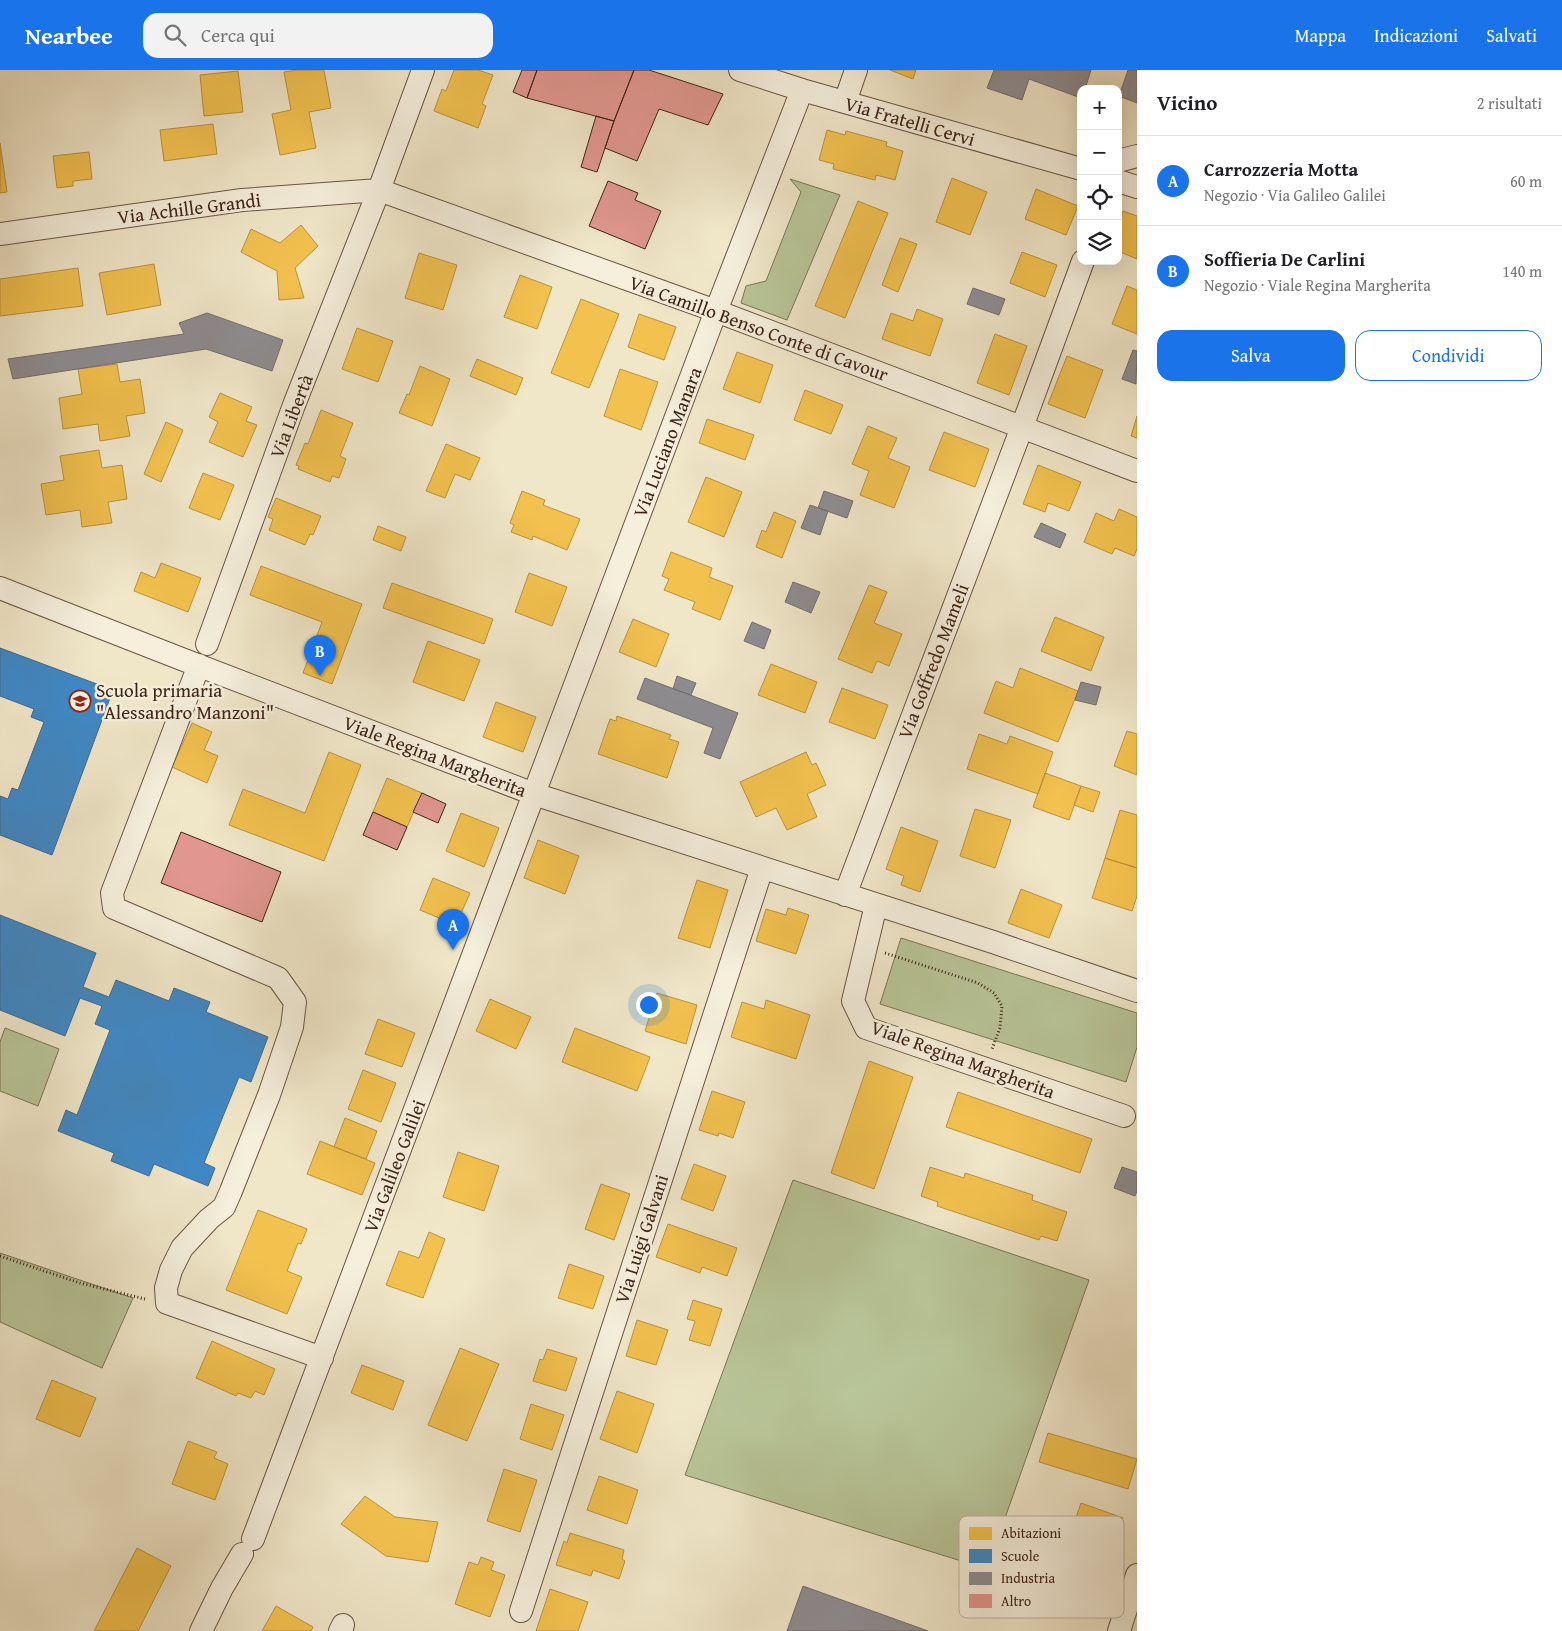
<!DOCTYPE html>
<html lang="it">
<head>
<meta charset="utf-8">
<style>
	body { margin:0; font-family:"Gentium Book Plus",serif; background:#f2f2f2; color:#202124 }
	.controls { position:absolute; right:15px; top:15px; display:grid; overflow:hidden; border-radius:10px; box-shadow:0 5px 20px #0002 }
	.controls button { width:45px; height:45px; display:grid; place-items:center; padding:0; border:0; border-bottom:1px solid #e0e0e0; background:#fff; color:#202124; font:25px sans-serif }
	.you { position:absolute; left:648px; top:934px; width:18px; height:18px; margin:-12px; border:4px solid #fff; border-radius:50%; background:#1a73e8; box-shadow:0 0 0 8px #1a73e833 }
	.badge { display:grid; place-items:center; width:32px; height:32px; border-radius:50%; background:#1a73e8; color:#fff; font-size:16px; font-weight:700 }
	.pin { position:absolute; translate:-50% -41px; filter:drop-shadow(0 1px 2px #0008) }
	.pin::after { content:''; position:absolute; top:26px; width:18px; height:15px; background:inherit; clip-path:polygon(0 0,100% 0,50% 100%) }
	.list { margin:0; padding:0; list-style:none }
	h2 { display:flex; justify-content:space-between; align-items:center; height:65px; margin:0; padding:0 20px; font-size:21px }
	h2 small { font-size:16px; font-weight:400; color:#757577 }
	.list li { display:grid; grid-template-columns:32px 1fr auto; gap:15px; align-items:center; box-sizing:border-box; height:90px; padding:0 20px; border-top:1px solid #e0e0e0 }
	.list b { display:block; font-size:19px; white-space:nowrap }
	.list p { margin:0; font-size:16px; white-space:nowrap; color:#757577 }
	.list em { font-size:16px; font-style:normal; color:#757577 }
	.actions { display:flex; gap:10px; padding:15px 20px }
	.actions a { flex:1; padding:11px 0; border:1px solid #1a73e8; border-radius:15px; text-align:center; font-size:18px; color:#1a73e8 }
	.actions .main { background:#1a73e8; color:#fff }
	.icon { flex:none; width:28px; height:28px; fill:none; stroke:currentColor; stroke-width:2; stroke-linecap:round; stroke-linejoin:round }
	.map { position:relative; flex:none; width:1137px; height:1561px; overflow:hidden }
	header { display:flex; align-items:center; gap:30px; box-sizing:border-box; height:70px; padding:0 25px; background:#1a73e8; color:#fff }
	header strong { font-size:24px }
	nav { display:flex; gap:28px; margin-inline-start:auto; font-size:18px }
	.search { width:350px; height:45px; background:#f2f2f2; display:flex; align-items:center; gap:12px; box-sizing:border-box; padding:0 18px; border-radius:15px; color:#757577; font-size:19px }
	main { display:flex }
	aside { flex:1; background:#fff }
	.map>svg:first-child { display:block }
</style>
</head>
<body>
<header>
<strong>Nearbee</strong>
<div class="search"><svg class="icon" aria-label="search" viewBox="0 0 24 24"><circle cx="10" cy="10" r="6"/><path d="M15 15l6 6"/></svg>Cerca qui</div>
<nav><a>Mappa</a><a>Indicazioni</a><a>Salvati</a></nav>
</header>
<main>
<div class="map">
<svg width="1137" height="1561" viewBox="0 0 1137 1561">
	<rect width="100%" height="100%" fill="#f0e7c9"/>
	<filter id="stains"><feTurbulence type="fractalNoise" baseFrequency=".004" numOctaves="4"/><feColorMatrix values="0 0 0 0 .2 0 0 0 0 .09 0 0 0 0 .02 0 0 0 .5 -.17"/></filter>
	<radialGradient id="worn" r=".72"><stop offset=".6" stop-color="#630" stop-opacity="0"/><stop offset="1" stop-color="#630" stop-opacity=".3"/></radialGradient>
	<path fill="#b8c598" stroke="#7c7457" d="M 790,109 L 840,125 L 787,250 L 741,233 L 746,216 L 766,211 L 801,122 Z
		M 901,868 L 1137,943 L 1137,977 L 1126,1012 L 880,934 Z
		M 5,958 L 59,979 L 38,1036 L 0,1021 L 0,972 Z
		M 793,1110 L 1089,1210 L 987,1499 L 685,1405 Z
		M 0,1183 L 133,1228 L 102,1298 L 0,1252 Z"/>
	<path fill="#f2c14e" stroke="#bc923d" d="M 297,0 L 324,0 L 331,38 L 309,42 L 316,78 L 280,85 L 272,44 L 291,40 L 284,2 Z
		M 454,0 L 478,0 L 493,5 L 482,34 L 486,36 L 478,58 L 434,41 L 442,19 L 446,21 Z
		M 890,0 L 916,0 L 913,9 Z
		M 238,1 L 243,42 L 204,46 L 200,5 Z
		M 213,54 L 217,84 L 164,91 L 160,60 Z
		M 827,60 L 845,65 L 846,61 L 887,72 L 886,76 L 903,81 L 895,110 L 876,105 L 875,110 L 833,99 L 834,94 L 819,90 Z
		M 0,73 L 7,122 L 0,123 Z
		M 89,82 L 92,109 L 73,111 L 73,116 L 57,118 L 53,86 Z
		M 952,108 L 987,122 L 970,165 L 936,152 Z
		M 1036,119 L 1078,136 L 1066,165 L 1025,149 Z
		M 858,131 L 888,143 L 845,248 L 815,236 Z
		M 1123,141 L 1137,146 L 1137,189 L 1118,181 L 1118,153 Z
		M 301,155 L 318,176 L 295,198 L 304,228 L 279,230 L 277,201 L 241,182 L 251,159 L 280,173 Z
		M 900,168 L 917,174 L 898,222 L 882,215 Z
		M 1022,182 L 1057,195 L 1045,227 L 1010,213 Z
		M 419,183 L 457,195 L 443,240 L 405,228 Z
		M 154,194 L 161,235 L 107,245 L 99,203 Z
		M 78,198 L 83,236 L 0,246 L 0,209 Z
		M 520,205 L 552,217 L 537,259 L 504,247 Z
		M 1127,216 L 1137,220 L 1137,264 L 1112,254 Z
		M 581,229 L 619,244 L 589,318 L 551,303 Z
		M 917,239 L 943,249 L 930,286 L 882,269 L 891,243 L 913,251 Z
		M 639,244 L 676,257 L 664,290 L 628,277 Z
		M 357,258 L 393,271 L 378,312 L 342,299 Z
		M 995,264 L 1027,276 L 1009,325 L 977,313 Z
		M 737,282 L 773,295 L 760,333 L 723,319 Z
		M 1067,286 L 1103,300 L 1085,348 L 1048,334 Z
		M 477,289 L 523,308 L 516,325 L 470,306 Z
		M 117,294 L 120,312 L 140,309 L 145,343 L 126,346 L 130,366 L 100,371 L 98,354 L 63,359 L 59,328 L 82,324 L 78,299 Z
		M 420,296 L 450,309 L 432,356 L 399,343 L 407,324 L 409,325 Z
		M 620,299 L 658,312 L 641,360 L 604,346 Z
		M 805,320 L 843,335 L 831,364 L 794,350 Z
		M 220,323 L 252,337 L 246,351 L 257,355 L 243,387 L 209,372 L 218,352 L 209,347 Z
		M 321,340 L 353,353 L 340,386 L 346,389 L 339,408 L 332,406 L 330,412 L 298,399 L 299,396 L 296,395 L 305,373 L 308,374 Z
		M 1137,346 L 1137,368 L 1131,366 Z
		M 707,349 L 754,365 L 745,390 L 699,373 Z
		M 166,352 L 183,360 L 161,412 L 144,404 Z
		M 868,356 L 897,368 L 888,388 L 910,397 L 894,438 L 860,425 L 869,401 L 852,394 Z
		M 944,362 L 989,379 L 975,417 L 929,400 Z
		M 446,374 L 480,388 L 470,410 L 455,404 L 445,428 L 426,421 Z
		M 99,380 L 102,398 L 122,395 L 127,429 L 108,432 L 112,453 L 82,457 L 80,440 L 46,445 L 41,414 L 64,410 L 60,386 Z
		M 1038,395 L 1081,412 L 1069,441 L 1048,433 L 1045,442 L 1023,434 Z
		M 203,403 L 234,415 L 220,450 L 189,438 Z
		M 706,407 L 742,422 L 724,467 L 688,452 Z
		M 522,421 L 545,430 L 543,435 L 580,449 L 567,480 L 533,466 L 532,470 L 511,462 L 514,455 L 510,453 Z
		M 276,428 L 321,446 L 313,465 L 310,464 L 305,475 L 269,460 L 273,449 L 268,447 Z
		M 1119,439 L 1137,447 L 1137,479 L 1134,486 L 1115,478 L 1112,484 L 1084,472 L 1096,443 L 1114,451 Z
		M 774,442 L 796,451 L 782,488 L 756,477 L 762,460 L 766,462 Z
		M 378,456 L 406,467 L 401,481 L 373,470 Z
		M 671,482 L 712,498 L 709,507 L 733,516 L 720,550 L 692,539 L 695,532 L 664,520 L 669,509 L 662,506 Z
		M 161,493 L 201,508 L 188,542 L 134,521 L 141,502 L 155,508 Z
		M 261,496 L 362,534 L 332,614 L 303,603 L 322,552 L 250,525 Z
		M 529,503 L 567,517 L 552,556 L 515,542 Z
		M 392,513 L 493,549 L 484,574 L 383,538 Z
		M 869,515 L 887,522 L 874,553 L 902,564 L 889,596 L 877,591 L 872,603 L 838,589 Z
		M 1055,547 L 1104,567 L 1091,601 L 1041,581 Z
		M 633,549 L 669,564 L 656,597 L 619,582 Z
		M 428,571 L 480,590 L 464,631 L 413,612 Z
		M 771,594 L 817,612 L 805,643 L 758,625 Z
		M 1020,598 L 1078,621 L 1058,672 L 984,643 L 996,611 L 1013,618 Z
		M 842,618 L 888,635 L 875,669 L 829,652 Z
		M 496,632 L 536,647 L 523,682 L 483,667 Z
		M 617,646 L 671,665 L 669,669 L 679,672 L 667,708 L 598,684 L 610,649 L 616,651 Z
		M 192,653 L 212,662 L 204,680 L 218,686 L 207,713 L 172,697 Z
		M 1127,661 L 1137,664 L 1137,705 L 1114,696 Z
		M 979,664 L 1007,674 L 1010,666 L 1053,682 L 1038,724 L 967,699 Z
		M 329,682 L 361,695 L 324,791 L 229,755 L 243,719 L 305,743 Z
		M 806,682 L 812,695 L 816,693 L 826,715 L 807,724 L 817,747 L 787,760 L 776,738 L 756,747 L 740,712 Z
		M 1045,703 L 1081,716 L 1069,750 L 1033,737 Z
		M 387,708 L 422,723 L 407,757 L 373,742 Z
		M 1081,716 L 1100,722 L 1093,742 L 1074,735 Z
		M 975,739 L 1011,750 L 995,798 L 960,786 Z
		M 1120,740 L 1137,745 L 1137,798 L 1105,788 Z
		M 461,743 L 499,758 L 484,797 L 446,781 Z
		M 901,757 L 938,771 L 920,822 L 901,815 L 904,806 L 886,799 Z
		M 538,770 L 579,786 L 565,824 L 524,808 Z
		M 1105,788 L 1137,798 L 1137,826 L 1132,841 L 1092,828 Z
		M 433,808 L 470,823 L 456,855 L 420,840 Z
		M 697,810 L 728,820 L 710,878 L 678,868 Z
		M 1021,819 L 1062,835 L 1049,868 L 1008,853 Z
		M 788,838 L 809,845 L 796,884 L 756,871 L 766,839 L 786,845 Z
		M 657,923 L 697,935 L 686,974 L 645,961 Z
		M 490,929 L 531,947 L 516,979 L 476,961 Z
		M 766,930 L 810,945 L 796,989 L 731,967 L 742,932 L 764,939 Z
		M 378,949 L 415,963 L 402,997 L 365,984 Z
		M 575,958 L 650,987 L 637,1021 L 562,992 Z
		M 869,991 L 913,1007 L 874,1119 L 831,1103 Z
		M 363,1000 L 396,1013 L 381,1052 L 348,1039 Z
		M 712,1021 L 745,1032 L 733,1068 L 719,1063 L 718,1066 L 699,1060 Z
		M 958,1022 L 1092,1069 L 1080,1103 L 946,1057 Z
		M 345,1048 L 377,1061 L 366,1089 L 334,1077 Z
		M 320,1071 L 375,1093 L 362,1125 L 307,1104 Z
		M 458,1082 L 499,1096 L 484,1141 L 443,1127 Z
		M 694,1094 L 726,1106 L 713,1141 L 681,1129 Z
		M 930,1097 L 964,1108 L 965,1103 L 1033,1125 L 1032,1130 L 1067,1142 L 1057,1171 L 1041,1166 L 1039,1170 L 937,1136 L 938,1132 L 921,1126 Z
		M 601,1114 L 630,1124 L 614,1170 L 585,1159 Z
		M 258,1140 L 307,1159 L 301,1174 L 298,1173 L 287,1201 L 302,1207 L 287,1244 L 226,1220 Z
		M 668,1154 L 737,1178 L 727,1206 L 702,1197 L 700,1203 L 656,1187 Z
		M 429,1162 L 445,1169 L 423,1228 L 386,1215 L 399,1181 L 419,1188 Z
		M 569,1194 L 604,1206 L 593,1239 L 558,1228 Z
		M 693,1230 L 722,1239 L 710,1276 L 689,1270 L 695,1251 L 687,1249 Z
		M 637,1250 L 668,1260 L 656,1295 L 626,1286 Z
		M 212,1271 L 275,1299 L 264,1325 L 255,1321 L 251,1328 L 238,1323 L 236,1326 L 196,1308 Z
		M 460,1278 L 499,1294 L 467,1371 L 428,1355 Z
		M 547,1279 L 577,1288 L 566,1321 L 533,1311 L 540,1289 L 543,1290 Z
		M 362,1295 L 404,1311 L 393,1340 L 351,1323 Z
		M 52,1310 L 96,1328 L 80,1367 L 36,1349 Z
		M 617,1321 L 654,1334 L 637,1383 L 600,1369 Z
		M 531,1334 L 564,1345 L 552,1380 L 520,1369 Z
		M 1048,1363 L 1137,1389 L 1128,1419 L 1039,1392 Z
		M 188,1371 L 217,1382 L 214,1388 L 228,1394 L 215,1430 L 172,1414 Z
		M 504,1399 L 537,1410 L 520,1462 L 487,1451 Z
		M 599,1406 L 638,1420 L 627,1454 L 587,1440 Z
		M 365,1426 L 395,1447 L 438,1452 L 428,1492 L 386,1486 L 341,1454 Z
		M 1081,1433 L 1123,1448 L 1105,1500 L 1081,1492 L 1078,1500 L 1060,1494 Z
		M 570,1463 L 624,1480 L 622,1489 L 625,1491 L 619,1509 L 593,1500 L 591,1506 L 556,1495 L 564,1471 L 567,1473 Z
		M 137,1478 L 171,1496 L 138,1561 L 94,1561 Z
		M 481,1487 L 494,1492 L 491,1500 L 505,1505 L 490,1547 L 455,1534 L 469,1492 L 478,1495 Z
		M 550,1519 L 588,1532 L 578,1561 L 536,1561 Z
		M 276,1536 L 313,1557 L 311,1561 L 262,1561 Z"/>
	<path fill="#3f88c5" stroke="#3f6a90" d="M 0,578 L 113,620 L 52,785 L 0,765 L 0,726 L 8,729 L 12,718 L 18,720 L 44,652 L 31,647 L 34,639 L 0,626 Z
		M 0,845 L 96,883 L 83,917 L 109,927 L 116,910 L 169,931 L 174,918 L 210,932 L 206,942 L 268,967 L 251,1012 L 239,1007 L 204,1093 L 215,1098 L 208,1116 L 154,1094 L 149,1106 L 111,1091 L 114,1083 L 58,1061 L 66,1040 L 77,1045 L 110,960 L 95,954 L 102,936 L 80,928 L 65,966 L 0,940 Z"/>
	<path fill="#8d8d92" stroke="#766e6d" d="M 994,0 L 1091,0 L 1085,19 L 1081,19 L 1081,28 L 1029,9 L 1022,30 L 987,18 Z
		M 1128,0 L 1137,0 L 1137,33 L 1119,26 Z
		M 973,218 L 1005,229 L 999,245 L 967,234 Z
		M 207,243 L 283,270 L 272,301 L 206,279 L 13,309 L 8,289 L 184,264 L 179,253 Z
		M 1133,280 L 1137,281 L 1136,314 L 1122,309 Z
		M 824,421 L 853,431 L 847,448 L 818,438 Z
		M 810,435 L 828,441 L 820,465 L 801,458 Z
		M 1041,453 L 1066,464 L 1060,478 L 1034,467 Z
		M 793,512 L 820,522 L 811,543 L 785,532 Z
		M 752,552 L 771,560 L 764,579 L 744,571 Z
		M 677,606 L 696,613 L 691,625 L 673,619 Z
		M 645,608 L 738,643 L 720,689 L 704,683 L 713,658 L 637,629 Z
		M 1081,612 L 1101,617 L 1096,635 L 1075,630 Z
		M 1122,1097 L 1137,1102 L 1137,1121 L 1135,1126 L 1114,1118 Z
		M 803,1516 L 928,1561 L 787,1561 Z"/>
	<path fill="#e19790" stroke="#3f2416" d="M 522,0 L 537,0 L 527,28 L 513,22 Z
		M 537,0 L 634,0 L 614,51 L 527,28 Z
		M 634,0 L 649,0 L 723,24 L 708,55 L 659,39 L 637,91 L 605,78 L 614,51 Z
		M 596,46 L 614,51 L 597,102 L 581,97 Z
		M 608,111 L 638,123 L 635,130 L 661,141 L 645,179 L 589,156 Z
		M 422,723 L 446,734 L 438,753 L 413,742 Z
		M 373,742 L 407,757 L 397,780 L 363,765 Z
		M 181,762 L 281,802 L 262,852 L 161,813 Z"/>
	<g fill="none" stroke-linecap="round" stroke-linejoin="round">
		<g stroke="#6b5543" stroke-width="24">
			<path id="minor" d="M 740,0 L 802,20 L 1081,99
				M 845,32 L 856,0
				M 1118,91 L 1137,86
				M 1118,111 L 1137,117
				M 0,164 L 242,130 L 379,120 L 716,241 L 1137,401
				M 0,518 L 179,588 L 534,724 L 993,872 L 1137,921
				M 207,574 L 294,335 L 379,120 L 423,0
				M 199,595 L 112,823 L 114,838 L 278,908 L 295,932 L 292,957 L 269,1025 L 231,1121 L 224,1137 L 209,1149 L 182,1178 L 171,1200 L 166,1218 L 167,1233 L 322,1288
				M 845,825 L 1022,357 L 1083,191
				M 876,835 L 853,931 L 866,958 L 1124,1046
				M 253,1469 L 716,241 L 802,20
				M 521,1541 L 762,798
				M 201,1561 L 222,1518 L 242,1484
				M 340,1561 L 343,1555
				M 1119,1561 L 1137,1505"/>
		</g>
		<path stroke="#3f2416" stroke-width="3" stroke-dasharray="1 2.5" stroke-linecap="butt" d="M 885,883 L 978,913 L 994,923 L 1002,936 L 1000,958 L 992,979
			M 0,1186 L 80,1213 L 145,1229"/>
		<use href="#minor" stroke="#f5efdc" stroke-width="22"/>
	</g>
	<defs>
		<g id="school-ring" transform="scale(1.125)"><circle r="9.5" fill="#f5efdc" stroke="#8f2418" stroke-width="1.5"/><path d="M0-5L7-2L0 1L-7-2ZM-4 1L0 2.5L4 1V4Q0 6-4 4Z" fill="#8f2418"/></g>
	</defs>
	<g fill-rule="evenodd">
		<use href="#school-ring" x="80" y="631"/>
	</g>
	<g text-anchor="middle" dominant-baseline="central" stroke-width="5" stroke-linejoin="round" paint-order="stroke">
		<g font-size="19" fill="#3f2416" stroke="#f5efdc">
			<text transform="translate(910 51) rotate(16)">Via Fratelli Cervi</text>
			<text transform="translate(189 138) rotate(-7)">Via Achille Grandi</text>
			<text transform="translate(759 258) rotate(20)">Via Camillo Benso Conte di Cavour</text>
			<text transform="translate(291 346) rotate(-69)">Via Libertà</text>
			<text transform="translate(667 372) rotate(-69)">Via Luciano Manara</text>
			<text transform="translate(933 591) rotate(-69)">Via Goffredo Mameli</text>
			<text transform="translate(435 686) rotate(21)">Viale Regina Margherita</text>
			<text transform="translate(963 989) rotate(20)">Viale Regina Margherita</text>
			<text transform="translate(394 1096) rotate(-69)">Via Galileo Galilei</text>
			<text transform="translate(641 1169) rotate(-72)">Via Luigi Galvani</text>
		</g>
		<g font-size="19" fill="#3f2416" stroke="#f5efdc" text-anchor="start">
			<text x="96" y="620">Scuola primaria<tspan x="96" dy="22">"Alessandro Manzoni"</tspan></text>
		</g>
	</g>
	<rect x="959" y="1446" width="165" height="102" rx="8" fill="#f5efdc" stroke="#beb2a1" stroke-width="1"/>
	<rect x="969" y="1457" width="23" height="13" fill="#f2c14e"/>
	<rect x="969" y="1479" width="23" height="14" fill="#3f88c5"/>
	<rect x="969" y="1502" width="23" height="13" fill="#8d8d92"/>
	<rect x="969" y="1524" width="23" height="14" fill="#e19790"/>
	<g font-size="14" fill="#3f2416">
		<text x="1001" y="1468">Abitazioni</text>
		<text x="1001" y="1491">Scuole</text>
		<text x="1001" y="1513">Industria</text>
		<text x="1001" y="1536">Altro</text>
	</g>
	<rect width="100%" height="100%" filter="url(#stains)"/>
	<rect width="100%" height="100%" fill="url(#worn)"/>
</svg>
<div class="controls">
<button>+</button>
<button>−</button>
<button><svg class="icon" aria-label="locate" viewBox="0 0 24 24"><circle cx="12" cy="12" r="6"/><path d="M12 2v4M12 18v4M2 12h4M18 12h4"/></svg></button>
<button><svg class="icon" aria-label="layers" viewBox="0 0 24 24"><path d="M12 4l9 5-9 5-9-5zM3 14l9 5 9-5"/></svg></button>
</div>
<div class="you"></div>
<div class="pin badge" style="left:453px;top:880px">A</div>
<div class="pin badge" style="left:320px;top:606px">B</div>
</div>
<aside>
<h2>Vicino<small>2 risultati</small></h2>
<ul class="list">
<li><span class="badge">A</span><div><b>Carrozzeria Motta</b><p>Negozio · Via Galileo Galilei</p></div><em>60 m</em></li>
<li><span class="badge">B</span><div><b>Soffieria De Carlini</b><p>Negozio · Viale Regina Margherita</p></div><em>140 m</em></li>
</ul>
<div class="actions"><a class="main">Salva</a><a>Condividi</a></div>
</aside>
</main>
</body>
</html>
